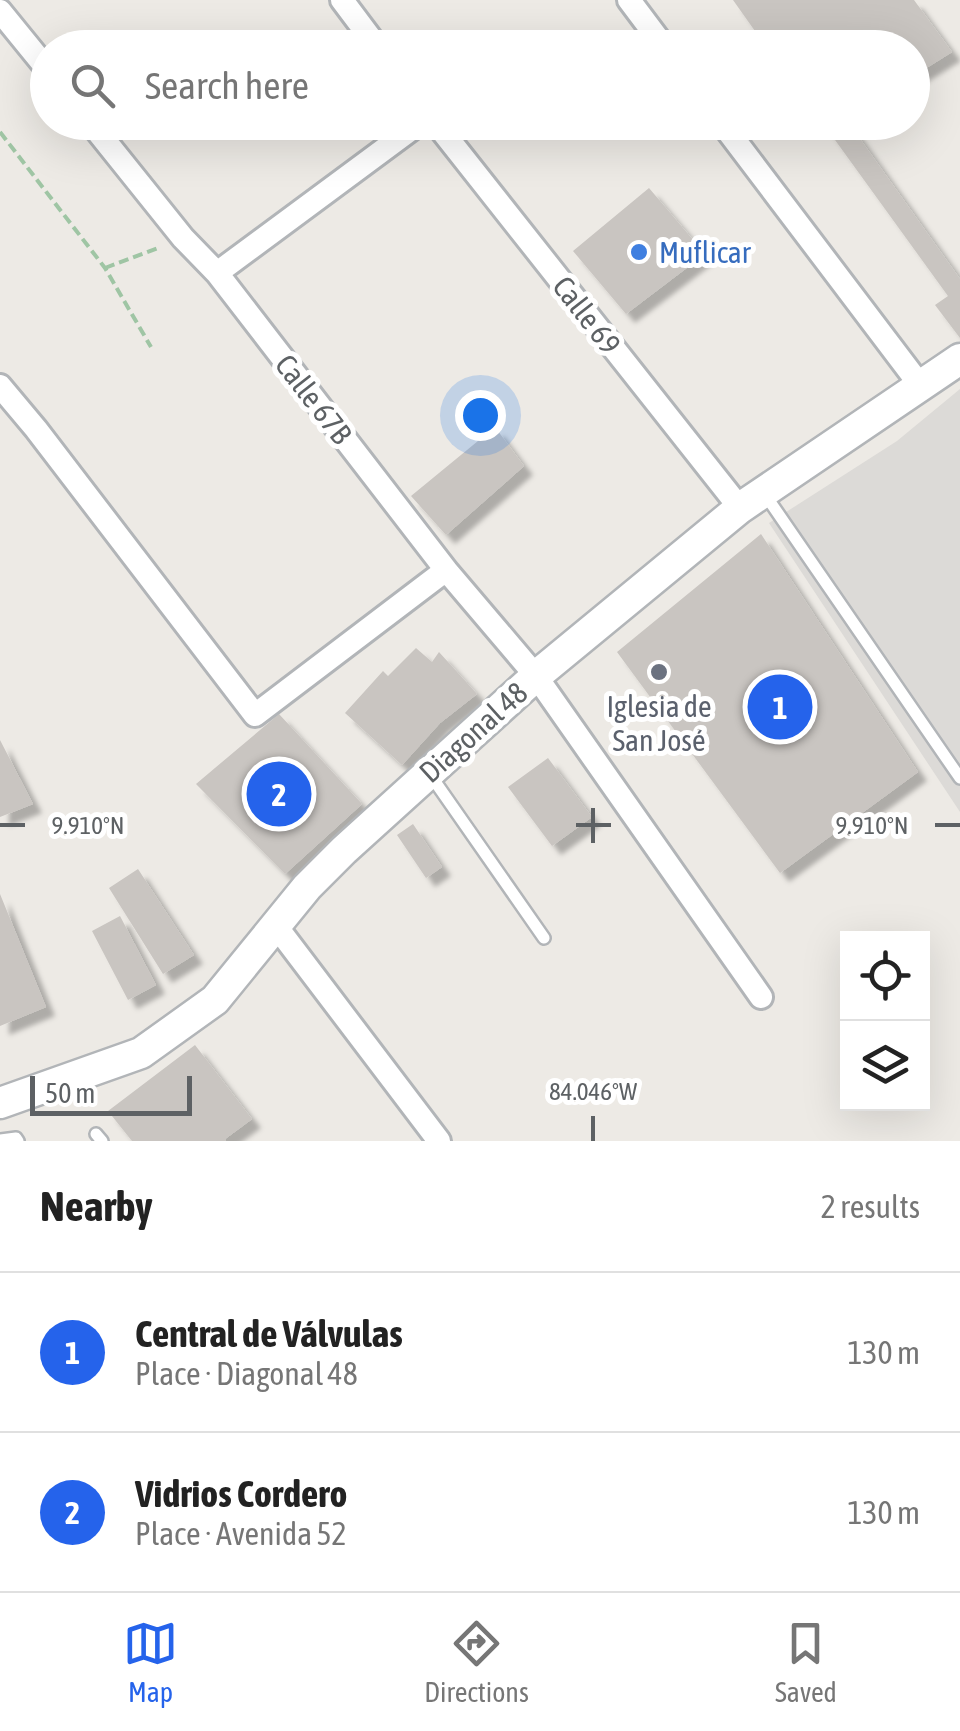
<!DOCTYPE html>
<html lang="en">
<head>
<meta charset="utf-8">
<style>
	body { margin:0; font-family:"Asap Condensed",sans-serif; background:#f2f2f2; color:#222 }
	.controls { position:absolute; right:30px; bottom:30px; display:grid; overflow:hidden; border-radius:0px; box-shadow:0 10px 40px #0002 }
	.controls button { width:90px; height:90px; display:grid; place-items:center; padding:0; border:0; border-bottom:2px solid #e0e0e0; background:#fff; color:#222; font:50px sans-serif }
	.scale { position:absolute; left:30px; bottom:25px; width:162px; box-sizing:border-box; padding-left:10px; border:5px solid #5d6164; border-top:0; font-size:28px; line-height:35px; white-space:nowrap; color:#5d6164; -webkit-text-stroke:8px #fff; paint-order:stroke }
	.you { position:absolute; left:480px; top:415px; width:35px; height:35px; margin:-25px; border:8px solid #fff; border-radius:50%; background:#1a73e8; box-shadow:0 0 0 15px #1a73e833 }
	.badge { display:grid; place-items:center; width:65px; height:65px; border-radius:50%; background:#2563eb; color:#fff; font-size:32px; font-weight:700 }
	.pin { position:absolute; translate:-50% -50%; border:5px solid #fff; box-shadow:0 2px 10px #0006 }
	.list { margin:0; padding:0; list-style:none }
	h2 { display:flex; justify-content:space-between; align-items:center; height:130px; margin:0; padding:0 40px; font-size:42px }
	h2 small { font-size:32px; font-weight:400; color:#767676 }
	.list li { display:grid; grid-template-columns:65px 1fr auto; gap:30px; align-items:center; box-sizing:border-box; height:160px; padding:0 40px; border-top:2px solid #e0e0e0 }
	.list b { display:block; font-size:38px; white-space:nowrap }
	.list p { margin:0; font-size:32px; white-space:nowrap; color:#767676 }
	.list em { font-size:32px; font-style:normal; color:#767676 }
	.icon { flex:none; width:55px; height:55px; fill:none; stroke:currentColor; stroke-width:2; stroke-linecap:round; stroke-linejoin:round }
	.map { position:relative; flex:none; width:960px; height:1141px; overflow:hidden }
	.search { position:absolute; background:#fff; box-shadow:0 10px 40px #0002; left:30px; right:30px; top:30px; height:110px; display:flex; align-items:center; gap:25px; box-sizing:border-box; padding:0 35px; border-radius:55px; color:#767676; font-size:38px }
	.sheet { height:450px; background:#fff }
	nav { display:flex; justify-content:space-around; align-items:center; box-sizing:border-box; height:140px; border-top:2px solid #e0e0e0; background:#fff; font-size:28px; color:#767676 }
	nav a { display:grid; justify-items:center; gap:5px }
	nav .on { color:#2563eb }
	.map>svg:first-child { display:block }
</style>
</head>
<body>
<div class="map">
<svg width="960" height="1141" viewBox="0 0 960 1141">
	<defs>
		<filter id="shadow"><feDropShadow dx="9" dy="9" stdDeviation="2.5" flood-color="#0004"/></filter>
	</defs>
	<rect width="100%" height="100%" fill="#edeae5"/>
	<path fill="#dcdad7" d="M 960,389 L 960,812 L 769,523 L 897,441 Z"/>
	<path fill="#c9c5c1" filter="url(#shadow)" d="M 733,0 L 914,0 L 952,52 L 912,77 L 912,48 L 767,48 Z
		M 822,122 L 848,122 L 960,279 L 960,338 L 935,305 L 948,296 Z
		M 649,188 L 705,254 L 626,314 L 573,251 Z
		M 495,427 L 524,466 L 446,535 L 411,496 Z
		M 761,534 L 918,772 L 780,873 L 617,652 Z
		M 416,648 L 432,662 L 439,652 L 477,694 L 440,723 L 402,765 L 345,713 L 383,671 L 388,676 Z
		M 279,714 L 362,804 L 285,874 L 196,784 Z
		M 0,740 L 33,804 L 0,817 Z
		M 548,758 L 592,817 L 552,846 L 508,787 Z
		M 413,824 L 442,867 L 426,878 L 397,835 Z
		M 138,869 L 194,955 L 163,974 L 109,888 Z
		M 0,894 L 46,1007 L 0,1026 Z
		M 120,916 L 156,985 L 128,1000 L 92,931 Z
		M 195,1045 L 252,1119 L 225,1139 L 226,1141 L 132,1141 L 108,1111 Z"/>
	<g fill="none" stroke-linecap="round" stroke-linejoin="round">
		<g stroke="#b2b5b8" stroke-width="16">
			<path id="service" d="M 764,493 L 960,778
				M 429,773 L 544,938
				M 96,1134 L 102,1141
				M 0,1140 L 16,1138 L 18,1141"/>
		</g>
		<g stroke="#b2b5b8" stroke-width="28">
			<path id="minor" d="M 342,0 L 378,48
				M 629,0 L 665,48
				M 0,11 L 48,70
				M 90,122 L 183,238 L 217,273 L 446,570 L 536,676 L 761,997
				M 435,122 L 740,508
				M 721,122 L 920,385
				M 217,273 L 421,122
				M 0,386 L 36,429 L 255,715 L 446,570
				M 276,926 L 439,1141"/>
		</g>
		<g stroke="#b2b5b8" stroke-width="35">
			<path id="tertiary" d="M 0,1103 L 141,1053 L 215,1000 L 307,887 L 344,850 L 536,676 L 740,508 L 960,359"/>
		</g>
		<path stroke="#9fc5a4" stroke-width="4" stroke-dasharray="10 5" stroke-linecap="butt" d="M 0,132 L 105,268 L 151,347
			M 105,268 L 161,247"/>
		<use href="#service" stroke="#fff" stroke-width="11"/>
		<use href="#minor" stroke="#fff" stroke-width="22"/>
		<use href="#tertiary" stroke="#fff" stroke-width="30"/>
	</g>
	<path fill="none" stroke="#5d6164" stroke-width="4" d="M 593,808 L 593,843M 0,825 L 25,825M 576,825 L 611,825M 935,825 L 960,825M 593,1116 L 593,1141"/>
	<circle fill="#3f7fe0" stroke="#fff" stroke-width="4" cx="639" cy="252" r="10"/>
	<circle fill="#6b7280" stroke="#fff" stroke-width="4" cx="659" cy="672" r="10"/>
	<g text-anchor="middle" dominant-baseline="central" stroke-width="10" stroke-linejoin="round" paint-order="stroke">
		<g font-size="30" fill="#366cbe" stroke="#fff" text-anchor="start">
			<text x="659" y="252">Muflicar</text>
		</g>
		<g font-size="30" fill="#5d6164" stroke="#fff">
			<text transform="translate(587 315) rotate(52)">Calle 69</text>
			<text transform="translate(314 399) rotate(52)">Calle 67B</text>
			<text transform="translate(473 732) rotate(-42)">Diagonal 48</text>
		</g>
		<g font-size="30" fill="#5b616d" stroke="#fff">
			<text x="659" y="706">Iglesia de<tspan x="659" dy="34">San José</tspan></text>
		</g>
	</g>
	<g font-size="25" text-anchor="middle" fill="#5d6164" stroke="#fff" stroke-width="10" stroke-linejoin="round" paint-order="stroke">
		<text x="88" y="834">9.910°N</text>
		<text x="872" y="834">9.910°N</text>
		<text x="593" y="1100">84.046°W</text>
	</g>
</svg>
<div class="controls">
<button><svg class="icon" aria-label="locate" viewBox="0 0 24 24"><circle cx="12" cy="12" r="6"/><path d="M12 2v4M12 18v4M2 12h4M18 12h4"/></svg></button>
<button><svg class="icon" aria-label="layers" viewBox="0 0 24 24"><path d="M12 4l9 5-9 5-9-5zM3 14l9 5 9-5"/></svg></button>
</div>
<div class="scale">50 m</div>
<div class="you"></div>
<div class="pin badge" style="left:780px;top:707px">1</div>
<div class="pin badge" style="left:279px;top:794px">2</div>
<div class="search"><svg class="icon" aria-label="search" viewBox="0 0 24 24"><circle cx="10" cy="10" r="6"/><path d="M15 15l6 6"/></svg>Search here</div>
</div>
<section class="sheet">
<h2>Nearby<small>2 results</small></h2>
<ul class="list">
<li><span class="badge">1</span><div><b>Central de Válvulas</b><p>Place · Diagonal 48</p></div><em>130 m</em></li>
<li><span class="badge">2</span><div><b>Vidrios Cordero</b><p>Place · Avenida 52</p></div><em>130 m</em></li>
</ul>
</section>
<nav>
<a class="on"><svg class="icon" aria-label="map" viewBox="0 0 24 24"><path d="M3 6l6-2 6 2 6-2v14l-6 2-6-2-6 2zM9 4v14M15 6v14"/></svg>Map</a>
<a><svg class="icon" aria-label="directions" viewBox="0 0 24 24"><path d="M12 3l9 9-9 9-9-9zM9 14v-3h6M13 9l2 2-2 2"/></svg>Directions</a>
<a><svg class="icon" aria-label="saved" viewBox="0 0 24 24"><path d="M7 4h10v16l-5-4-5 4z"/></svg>Saved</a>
</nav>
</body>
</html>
